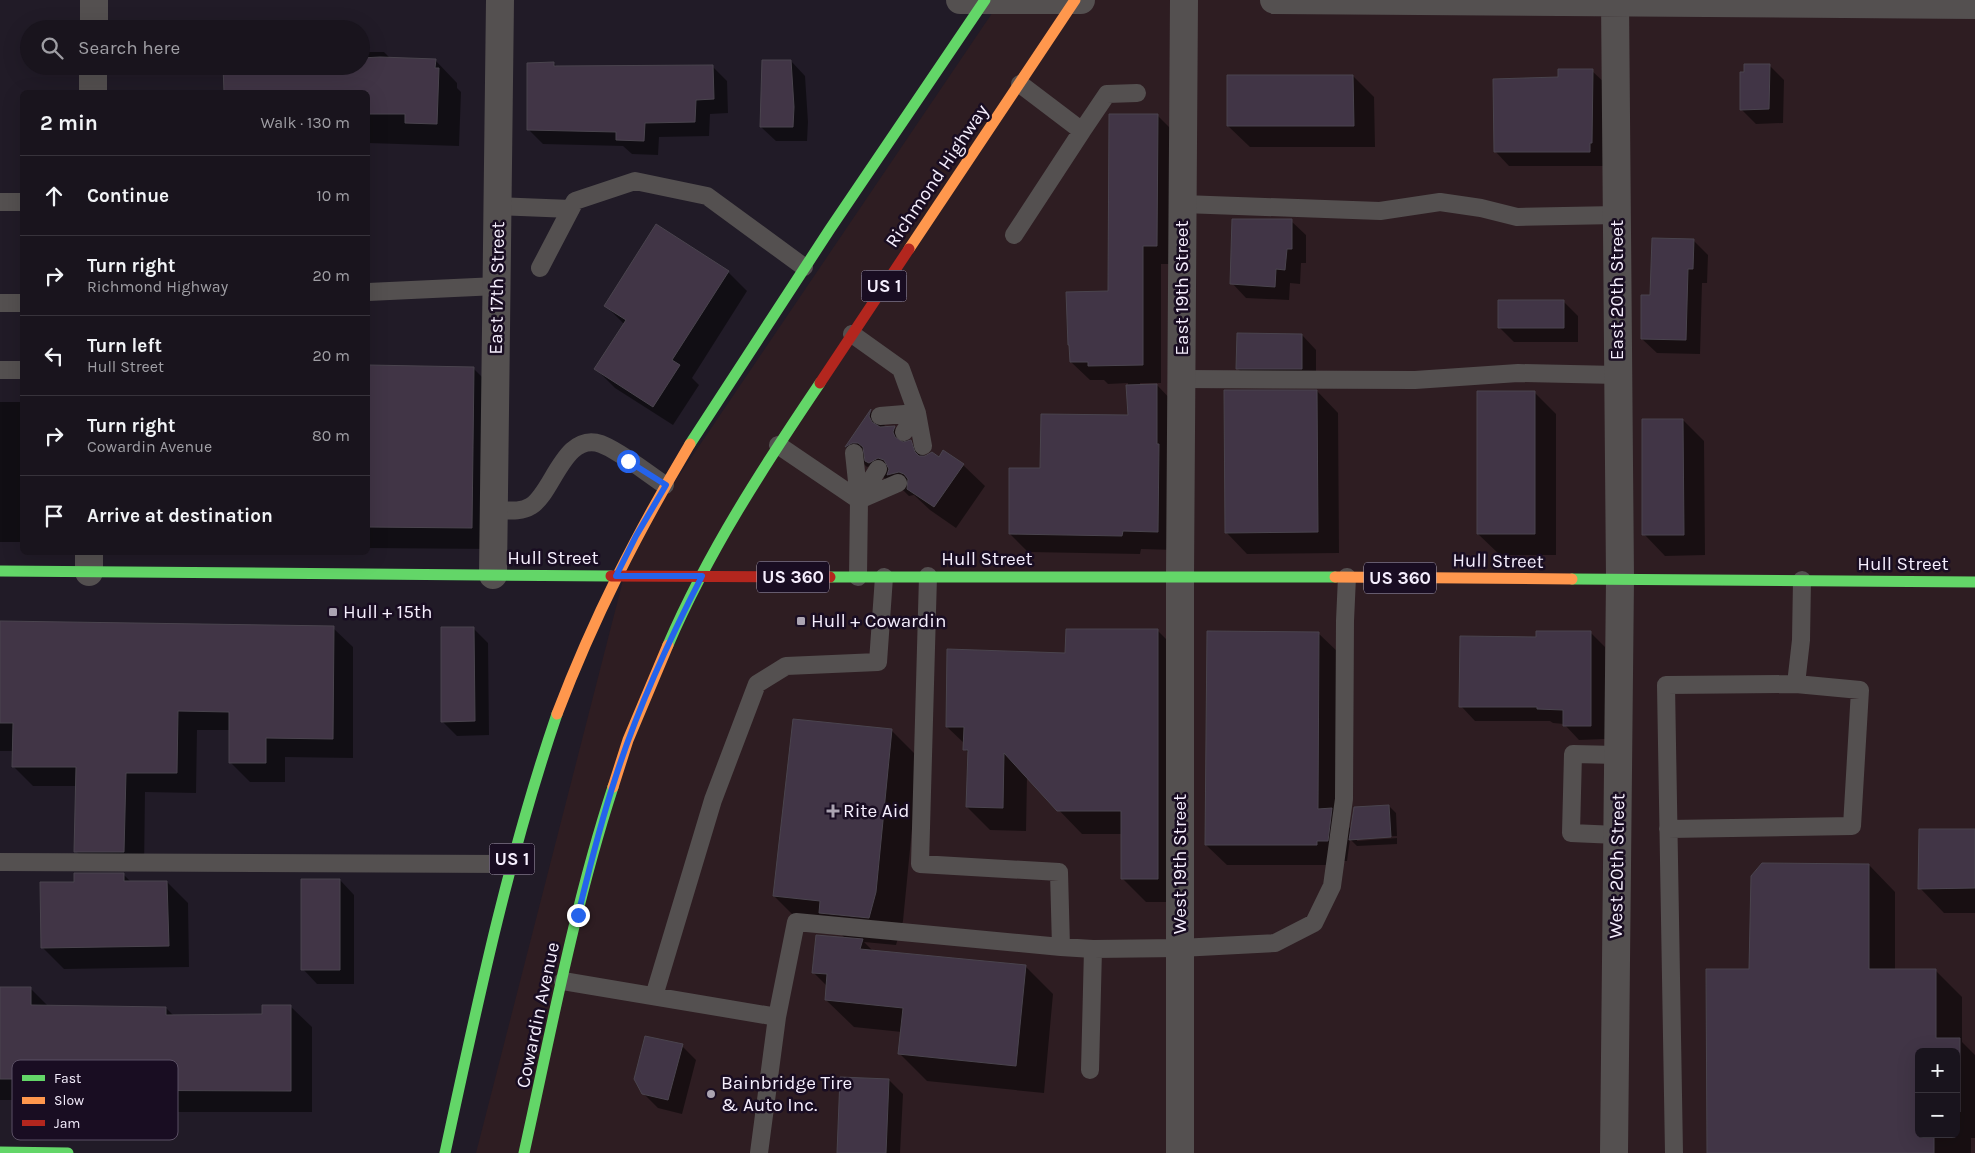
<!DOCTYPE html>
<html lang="en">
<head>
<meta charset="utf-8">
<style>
	body { margin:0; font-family:Karla,sans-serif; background:#26212a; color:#f1f3f6 }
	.controls { position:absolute; right:15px; bottom:15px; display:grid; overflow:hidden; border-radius:8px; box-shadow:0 5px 20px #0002 }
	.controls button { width:45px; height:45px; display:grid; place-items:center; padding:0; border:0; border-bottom:1px solid #37333b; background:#19141d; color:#f1f3f6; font:25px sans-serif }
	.stop { position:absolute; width:15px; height:15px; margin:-11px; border:4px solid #2563eb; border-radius:50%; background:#fff }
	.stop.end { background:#2563eb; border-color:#fff; box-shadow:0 1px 5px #0008 }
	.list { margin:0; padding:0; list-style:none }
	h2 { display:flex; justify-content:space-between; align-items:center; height:65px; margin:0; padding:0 20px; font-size:21px }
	h2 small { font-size:16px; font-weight:400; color:#9f9ea4 }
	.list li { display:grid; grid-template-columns:32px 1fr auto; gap:15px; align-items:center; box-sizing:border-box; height:80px; padding:0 20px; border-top:1px solid #37333b }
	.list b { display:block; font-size:19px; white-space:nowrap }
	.list p { margin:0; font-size:16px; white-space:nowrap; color:#9f9ea4 }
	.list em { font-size:16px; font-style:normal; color:#9f9ea4 }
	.icon { flex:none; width:28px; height:28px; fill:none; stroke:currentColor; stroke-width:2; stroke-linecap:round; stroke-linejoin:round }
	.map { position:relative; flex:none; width:1975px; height:1153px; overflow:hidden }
	.search { position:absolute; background:#19141d; box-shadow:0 5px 20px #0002; left:20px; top:20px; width:350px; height:55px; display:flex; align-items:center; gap:12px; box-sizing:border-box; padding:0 18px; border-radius:28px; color:#9f9ea4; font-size:19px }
	.panel { position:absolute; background:#19141d; box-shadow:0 5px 20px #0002; left:20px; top:90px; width:350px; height:465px; border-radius:8px }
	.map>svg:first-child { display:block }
</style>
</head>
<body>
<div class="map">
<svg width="1975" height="1153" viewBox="0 0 1975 1153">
	<rect width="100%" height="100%" fill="#211b27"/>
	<path fill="#2e1d22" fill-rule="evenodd" d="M 1001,0 L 1975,0 L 1975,1153 L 476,1153 L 632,545 ZM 1919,1052 L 1956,1052 L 1956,1134 L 1919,1134 Z"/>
	<path fill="#0007" fill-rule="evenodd" d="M 361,52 L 384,52 L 390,58 L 435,60 L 457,83 L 457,88 L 461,92 L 459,146 L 368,143 L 368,92 L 225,92 L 225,66 L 361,66 Z
		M 791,61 L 805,76 L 808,122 L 807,141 L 776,141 L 761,127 Z
		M 554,63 L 557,67 L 712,66 L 727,81 L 728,113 L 710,114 L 709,136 L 659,137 L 658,155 L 632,154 L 623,146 L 543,144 L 529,130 Z
		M 1769,65 L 1784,80 L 1783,123 L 1756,124 L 1741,109 Z
		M 1592,71 L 1607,85 L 1604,166 L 1509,166 L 1495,151 L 1559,78 Z
		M 1353,76 L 1374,97 L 1375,147 L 1250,147 L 1228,126 Z
		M 1157,115 L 1176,134 L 1175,264 L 1161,264 L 1161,383 L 1140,383 L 1140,386 L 1157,385 L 1175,404 L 1176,550 L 1141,549 L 1140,554 L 1028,552 L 1010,534 L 1041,470 L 1129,416 L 1128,383 L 1108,384 L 1104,380 L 1090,380 L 1071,362 L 1109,292 Z
		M 1291,221 L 1306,235 L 1306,263 L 1301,263 L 1300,284 L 1290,283 L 1289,300 L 1246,298 L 1232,283 Z
		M 1693,240 L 1708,255 L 1707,283 L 1702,283 L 1700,354 L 1657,353 L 1642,339 L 1652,296 Z
		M 728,272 L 747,291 L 692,378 L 699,385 L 673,425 L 615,388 L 596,369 L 624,324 L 605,305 Z
		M 1564,302 L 1578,316 L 1578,342 L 1514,342 L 1499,327 Z
		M 1302,335 L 1316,350 L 1316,383 L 1252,383 L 1237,368 Z
		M 368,367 L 473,368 L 495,390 L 493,549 L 368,548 Z
		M 1317,391 L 1338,413 L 1339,553 L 1247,554 L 1226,532 Z
		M 1535,393 L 1556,414 L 1556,555 L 1500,555 L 1478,534 Z
		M 0,402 L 22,402 L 22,542 L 0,542 Z
		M 871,411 L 886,427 L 894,427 L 926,457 L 963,465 L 985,486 L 956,528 L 930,510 L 914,495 L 909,496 L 895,482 L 888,482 L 872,465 L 867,467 L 846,447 Z
		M 1683,420 L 1704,441 L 1705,555 L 1665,556 L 1644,534 Z
		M 0,622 L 333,628 L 353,647 L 353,758 L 285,757 L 285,782 L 250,782 L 230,762 L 230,730 L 197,730 L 196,793 L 145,792 L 144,871 L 95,871 L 76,851 L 77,786 L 33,786 L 13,766 L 14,751 L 0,751 Z
		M 474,629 L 488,643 L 489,735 L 457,736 L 442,721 Z
		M 1157,630 L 1181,654 L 1181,902 L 1146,902 L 1122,878 L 1122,834 L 1082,834 L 1027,777 L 1026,831 L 990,830 L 967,807 L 969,754 L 965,749 L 965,744 L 947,727 Z
		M 1590,632 L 1605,647 L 1605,739 L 1579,740 L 1564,724 L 1553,723 L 1550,721 L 1475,721 L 1461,706 Z
		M 1318,633 L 1339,653 L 1337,815 L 1352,830 L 1389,806 L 1396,813 L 1397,836 L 1357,838 L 1357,841 L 1397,838 L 1397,844 L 1357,846 L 1350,839 L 1347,861 L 1337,861 L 1337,865 L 1227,865 L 1206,845 Z
		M 891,730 L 919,758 L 903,921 L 896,945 L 864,942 L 874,952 L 1026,967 L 1053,994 L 1044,1093 L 927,1081 L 900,1054 L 902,1032 L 854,1027 L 826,1000 L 827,986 L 813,972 L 846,939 L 834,927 L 802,924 L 774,896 Z
		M 1975,830 L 1975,913 L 1944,913 L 1920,888 Z
		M 1869,865 L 1895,892 L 1895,970 L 1935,970 L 1962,997 L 1962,1042 L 1975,1055 L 1975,1138 L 1971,1138 L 1971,1153 L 1708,1153 L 1750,970 ZM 1919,1052 L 1956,1052 L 1956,1134 L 1919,1134 Z
		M 123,874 L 131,882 L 167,882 L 188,903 L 189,967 L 64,969 L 42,947 L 75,883 Z
		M 340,880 L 354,895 L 354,984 L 317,984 L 303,969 Z
		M 0,988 L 31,989 L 48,1006 L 166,1008 L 174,1016 L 264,1016 L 290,1006 L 312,1027 L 312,1112 L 54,1112 L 42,1100 L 0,1100 Z
		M 682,1046 L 696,1060 L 682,1114 L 658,1108 L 643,1093 Z
		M 889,1080 L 903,1094 L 900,1153 L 838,1153 Z"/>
	<path fill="#413546" stroke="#4a444e" d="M 380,57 L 436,59 L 435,68 L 439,68 L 437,124 L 405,123 L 405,114 L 368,114 L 368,92 L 224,92 L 223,66 L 361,66 L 361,58 Z
		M 762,60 L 791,60 L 794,107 L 793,127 L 760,127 Z
		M 554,62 L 554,66 L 713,65 L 714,99 L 696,100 L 695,122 L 645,123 L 644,141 L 616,140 L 616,132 L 527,130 L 527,63 Z
		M 1744,64 L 1770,64 L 1769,109 L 1740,110 L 1740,72 L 1744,72 Z
		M 1558,69 L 1593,69 L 1592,143 L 1590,143 L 1590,152 L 1494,152 L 1493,79 L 1558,77 Z
		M 1227,75 L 1353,75 L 1354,126 L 1227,126 Z
		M 1109,114 L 1158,114 L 1157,246 L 1143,246 L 1143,365 L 1088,366 L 1088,362 L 1070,362 L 1069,345 L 1068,345 L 1066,292 L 1108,291 Z
		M 1232,219 L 1292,219 L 1292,249 L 1287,249 L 1285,270 L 1276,269 L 1275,287 L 1230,284 Z
		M 656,224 L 729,271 L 672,360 L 680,365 L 653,407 L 594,369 L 626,320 L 604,306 Z
		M 1652,238 L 1694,239 L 1693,269 L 1688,269 L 1686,340 L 1641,339 L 1641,295 L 1650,295 Z
		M 1498,300 L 1564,300 L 1564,328 L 1498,328 Z
		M 1237,333 L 1302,334 L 1302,369 L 1236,369 Z
		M 368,365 L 474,367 L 472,528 L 368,527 Z
		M 1157,384 L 1157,444 L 1159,444 L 1158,532 L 1123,531 L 1122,536 L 1009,534 L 1009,468 L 1040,468 L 1041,414 L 1128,415 L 1126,385 Z
		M 1224,390 L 1317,390 L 1318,532 L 1225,533 Z
		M 1477,391 L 1535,391 L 1535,534 L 1477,534 Z
		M 871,409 L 869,416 L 872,422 L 880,427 L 895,426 L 893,432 L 895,437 L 903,442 L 911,440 L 915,452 L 919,456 L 925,456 L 932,452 L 939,457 L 943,450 L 964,464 L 934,507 L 907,489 L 908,479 L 904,474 L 899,472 L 887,475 L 889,469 L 884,460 L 878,458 L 869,463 L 865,461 L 863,447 L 858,443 L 852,443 L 845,447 Z
		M 1642,419 L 1683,419 L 1684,535 L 1642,535 Z
		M 0,621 L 334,626 L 333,739 L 266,738 L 266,763 L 229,763 L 229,712 L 178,711 L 177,773 L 126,773 L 124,852 L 74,852 L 76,767 L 12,767 L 13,723 L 0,723 Z
		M 441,627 L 474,627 L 475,721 L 441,722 Z
		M 1066,629 L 1158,629 L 1158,879 L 1121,879 L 1121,811 L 1057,811 L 1004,753 L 1003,808 L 966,807 L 968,750 L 963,750 L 964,727 L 946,727 L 947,649 L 1065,653 Z
		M 1207,631 L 1319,632 L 1318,809 L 1332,808 L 1328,841 L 1317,841 L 1317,845 L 1205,845 Z
		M 1536,631 L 1591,631 L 1591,726 L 1563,726 L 1563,710 L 1537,709 L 1537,707 L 1459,707 L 1460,636 L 1536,637 Z
		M 793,719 L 892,729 L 876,892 L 869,918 L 819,913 L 820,901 L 773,896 Z
		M 1389,805 L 1391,837 L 1349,840 L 1354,807 Z
		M 1919,829 L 1975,829 L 1975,888 L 1918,889 Z
		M 1762,863 L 1869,864 L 1869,969 L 1936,969 L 1936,1038 L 1960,1038 L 1960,1112 L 1956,1112 L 1956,1052 L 1919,1052 L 1919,1134 L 1934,1134 L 1934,1153 L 1707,1153 L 1706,969 L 1749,969 L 1751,876 Z
		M 74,873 L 124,873 L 124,881 L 167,881 L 169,946 L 41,948 L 40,882 L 74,882 Z
		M 301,879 L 340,879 L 340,970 L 301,970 Z
		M 816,935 L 863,939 L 860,949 L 1026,965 L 1016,1066 L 898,1054 L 903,1008 L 825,1000 L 827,974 L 812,973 Z
		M 0,987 L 31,987 L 31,1005 L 166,1007 L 166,1015 L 262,1014 L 262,1005 L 291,1005 L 291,1091 L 31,1090 L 31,1079 L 0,1079 Z
		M 645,1036 L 683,1044 L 668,1100 L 642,1094 L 634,1079 Z
		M 840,1077 L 889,1079 L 886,1153 L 837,1153 Z"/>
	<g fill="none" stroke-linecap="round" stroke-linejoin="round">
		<path stroke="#545050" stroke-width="18" d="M 1082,131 L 1107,94 L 1137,93
			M 0,202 L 22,202
			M 1183,204 L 1380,211 L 1440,202 L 1481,208 L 1517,217 L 1617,215
			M 498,206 L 571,209
			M 1014,235 L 1082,131 L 1020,84
			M 540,268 L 575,201 L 635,181 L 707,196 L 804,267
			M 368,292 L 497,286
			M 0,303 L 22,303
			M 852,334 L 901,369 L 917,413 L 904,432
			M 0,370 L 22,370
			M 1181,379 L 1415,380 L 1518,373 L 1618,375
			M 880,416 L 917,413 L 923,446
			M 778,445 L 859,500 L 858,577
			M 854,453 L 859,500 L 898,483
			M 859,500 L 878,469
			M 494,510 C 506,510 520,513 531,506 C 553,493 564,431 601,444 C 620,451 648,474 665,485
			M 928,576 L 920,864 L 1059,872 L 1061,947 L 1093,949 L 1180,948 L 1275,943 L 1314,923 L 1332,886 L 1344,799 L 1345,621 L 1347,577
			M 1668,829 L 1852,826 L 1860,690 L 1796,684
			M 1617,835 L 1571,833 L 1573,754 L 1618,755
			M 0,862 L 511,864
			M 563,981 L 777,1017
			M 654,996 L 713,800 L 757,684 L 786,666 L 878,662 L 884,577
			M 1090,1070 L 1093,949
			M 759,1153 L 777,1017 L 796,922 L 1061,947
			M 1674,1153 L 1666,685 L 1796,684 L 1801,640 L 1802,580"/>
		<path stroke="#545050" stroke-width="28" d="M 960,0 L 1081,0
			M 1274,0 L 1975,5
			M 94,29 L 94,0
			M 93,92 L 93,66
			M 89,572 L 89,552
			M 493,575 L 500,0
			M 1180,1153 L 1180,576 L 1184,0
			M 1614,1153 L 1620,579 L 1615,0"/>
		<path stroke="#63d668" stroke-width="11" d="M 690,444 L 830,229 L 985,0
			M 0,571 L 611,576
			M 830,577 L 1335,577
			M 1572,579 L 1975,582
			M 668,645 C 708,552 764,466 820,383
			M 0,1152 L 68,1153
			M 445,1153 C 477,1005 508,857 557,714
			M 524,1153 C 551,1031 574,907 613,787"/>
		<path stroke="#ff974d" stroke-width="11" d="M 909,249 L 1075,0
			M 1335,577 L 1572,579
			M 557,714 C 594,617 637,533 690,444
			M 613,787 L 628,740 L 668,645"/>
		<path stroke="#b3261e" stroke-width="11" d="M 820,383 L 909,249
			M 611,576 L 830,577"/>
	</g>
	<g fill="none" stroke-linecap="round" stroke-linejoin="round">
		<path stroke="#2563eb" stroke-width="6" d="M 578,915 C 589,870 600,824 615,779 C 637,709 668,642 702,576 L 616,576 L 636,536 L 666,485 L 628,461"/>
	</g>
	<g fill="#aba4b2" stroke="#190d22" stroke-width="2">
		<rect x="328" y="607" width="10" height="10" rx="2.5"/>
		<rect x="796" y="616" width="10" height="10" rx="2.5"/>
		<path d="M830.5 803.5h5v5h5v5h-5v5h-5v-5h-5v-5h5z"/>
		<circle cx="711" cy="1094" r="5"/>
	</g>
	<g text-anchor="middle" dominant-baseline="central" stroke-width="5" stroke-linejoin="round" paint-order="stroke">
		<g fill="#190d22" stroke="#b3aabb" stroke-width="1">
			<rect x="861.5" y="270.5" width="45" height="31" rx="4"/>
			<rect x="757" y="561.5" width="72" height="31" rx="4"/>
			<rect x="1364" y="562.5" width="72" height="31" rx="4"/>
			<rect x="489.5" y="843.5" width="45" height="31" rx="4"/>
		</g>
		<g font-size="18" font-weight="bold" fill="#f5eefd">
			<text x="884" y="286">US 1</text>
			<text x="793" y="577">US 360</text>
			<text x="1400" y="578">US 360</text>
			<text x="512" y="859">US 1</text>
		</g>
		<g font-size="19" fill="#f5eefd" stroke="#190d22">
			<text transform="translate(937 176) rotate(-56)">Richmond Highway</text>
			<text transform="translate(497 288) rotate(-89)">East 17th Street</text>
			<text transform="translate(1182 288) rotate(-90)">East 19th Street</text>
			<text transform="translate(1617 290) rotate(-90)">East 20th Street</text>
			<text x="553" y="558">Hull Street</text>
			<text x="987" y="559">Hull Street</text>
			<text transform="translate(1498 561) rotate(1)">Hull Street</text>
			<text x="1903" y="564">Hull Street</text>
			<text transform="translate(1180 864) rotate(-90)">West 19th Street</text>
			<text transform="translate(1617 866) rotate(-89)">West 20th Street</text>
			<text transform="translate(538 1015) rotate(-78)">Cowardin Avenue</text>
		</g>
		<g font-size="19" fill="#f5eefd" stroke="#190d22" text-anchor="start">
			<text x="343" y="612">Hull + 15th</text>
			<text x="811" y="621">Hull + Cowardin</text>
			<text x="843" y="811">Rite Aid</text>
			<text x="721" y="1083">Bainbridge Tire<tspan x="721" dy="22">&amp; Auto Inc.</tspan></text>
		</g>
	</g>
	<rect x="12" y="1060" width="166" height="80" rx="8" fill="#190d22" stroke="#5b5064" stroke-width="1"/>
	<rect x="22" y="1075" width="23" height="6" fill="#63d668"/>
	<rect x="22" y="1097" width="23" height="7" fill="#ff974d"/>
	<rect x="22" y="1120" width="23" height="6" fill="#b3261e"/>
	<g font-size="14" fill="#f5eefd">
		<text x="54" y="1083">Fast</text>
		<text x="54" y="1105">Slow</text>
		<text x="54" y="1128">Jam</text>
	</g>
</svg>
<div class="controls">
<button>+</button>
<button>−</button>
</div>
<div class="stop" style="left:628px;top:461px"></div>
<div class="stop end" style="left:578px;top:915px"></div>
<div class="search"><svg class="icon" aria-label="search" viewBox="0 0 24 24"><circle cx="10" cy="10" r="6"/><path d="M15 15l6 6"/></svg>Search here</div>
<section class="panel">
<h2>2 min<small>Walk · 130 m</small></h2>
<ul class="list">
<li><svg class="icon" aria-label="ahead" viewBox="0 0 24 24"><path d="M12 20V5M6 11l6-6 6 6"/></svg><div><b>Continue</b></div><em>10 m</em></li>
<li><svg class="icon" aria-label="right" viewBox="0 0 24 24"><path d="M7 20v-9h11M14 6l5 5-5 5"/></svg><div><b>Turn right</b><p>Richmond Highway</p></div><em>20 m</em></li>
<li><svg class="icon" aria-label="left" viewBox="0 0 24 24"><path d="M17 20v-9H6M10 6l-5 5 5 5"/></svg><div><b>Turn left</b><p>Hull Street</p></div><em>20 m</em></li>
<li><svg class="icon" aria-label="right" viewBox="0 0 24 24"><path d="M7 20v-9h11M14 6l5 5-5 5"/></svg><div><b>Turn right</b><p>Cowardin Avenue</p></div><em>80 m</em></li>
<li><svg class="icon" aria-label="arrive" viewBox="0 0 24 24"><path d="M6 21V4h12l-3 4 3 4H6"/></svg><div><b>Arrive at destination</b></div></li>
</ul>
</section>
</div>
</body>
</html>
